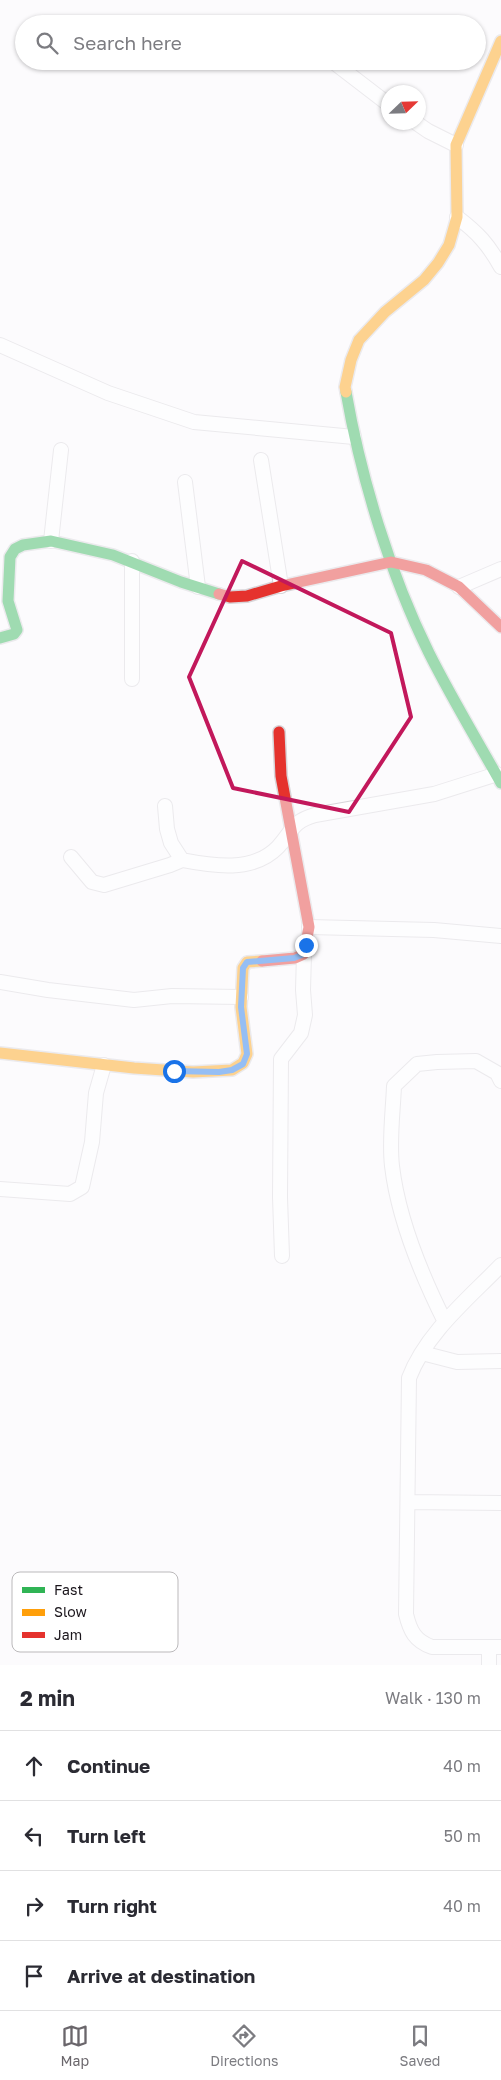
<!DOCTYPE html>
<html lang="en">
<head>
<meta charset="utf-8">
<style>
	body { margin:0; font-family:"Golos Text",sans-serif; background:#f2f2f3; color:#2b2b33 }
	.compass { position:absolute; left:381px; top:85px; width:45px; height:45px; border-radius:50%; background:#fff; box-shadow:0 1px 4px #0004; rotate:67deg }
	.stop { position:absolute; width:15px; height:15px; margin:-11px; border:4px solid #1a73e8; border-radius:50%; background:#fff }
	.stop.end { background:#1a73e8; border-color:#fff; box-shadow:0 1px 5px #0008 }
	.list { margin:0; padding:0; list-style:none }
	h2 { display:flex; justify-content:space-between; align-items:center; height:65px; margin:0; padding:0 20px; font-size:21px }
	h2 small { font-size:16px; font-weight:400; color:#7c7c81 }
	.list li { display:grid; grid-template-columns:32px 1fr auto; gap:15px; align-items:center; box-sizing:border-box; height:70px; padding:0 20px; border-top:1px solid #e1e1e2 }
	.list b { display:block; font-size:19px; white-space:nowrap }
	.list em { font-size:16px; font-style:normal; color:#7c7c81 }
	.icon { flex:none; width:28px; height:28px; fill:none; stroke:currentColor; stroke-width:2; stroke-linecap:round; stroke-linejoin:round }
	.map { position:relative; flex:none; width:501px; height:1665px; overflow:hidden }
	.search { position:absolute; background:#fff; box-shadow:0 1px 4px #0004; left:15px; right:15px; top:15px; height:55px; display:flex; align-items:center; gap:12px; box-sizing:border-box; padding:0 18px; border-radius:28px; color:#7c7c81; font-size:19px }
	.sheet { height:345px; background:#fff }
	nav { display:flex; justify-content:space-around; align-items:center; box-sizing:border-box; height:70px; border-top:1px solid #e1e1e2; background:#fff; font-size:14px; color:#7c7c81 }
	nav a { display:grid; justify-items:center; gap:2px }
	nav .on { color:#6a666b }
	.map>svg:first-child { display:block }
</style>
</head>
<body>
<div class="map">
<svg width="501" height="1665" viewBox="0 0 501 1665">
	<rect width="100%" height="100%" fill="#fcfbfd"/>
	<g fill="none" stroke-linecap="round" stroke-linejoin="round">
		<g stroke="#d8d5d9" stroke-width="16">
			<path id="street" d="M 332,61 L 388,104
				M 415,122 L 428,131 L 456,145
				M 457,217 C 478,233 488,244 501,267
				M 0,345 L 108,393 L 194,422 L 354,437
				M 261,460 L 281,586
				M 185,482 L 198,587
				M 51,541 L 61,450
				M 132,561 L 132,679
				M 459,587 L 501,569
				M 165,806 L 167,829 L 171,843 L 182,860 C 213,866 253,873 278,847 C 293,831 291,822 315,815 L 434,794 L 497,774
				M 71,857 L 92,882 L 104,885 L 170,865 L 182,860
				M 309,927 L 434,930 L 501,936
				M 0,982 L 48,990 L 134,1000 L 172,996 L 241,997
				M 0,1189 L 70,1194 L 82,1187 L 92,1142 L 96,1093 L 104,1065
				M 282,1256 L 280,1197 L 281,1059 L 301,1033 L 305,1015 L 303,990 L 304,954
				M 501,1265 C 468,1299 426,1333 409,1378 L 406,1614 C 410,1631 415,1641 432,1647 L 501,1647
				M 445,1322 C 422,1276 398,1217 392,1166 C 389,1140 393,1112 394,1086 L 417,1064 L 437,1062 L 476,1061 L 497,1073 L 501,1081
				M 422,1353 L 457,1362 L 501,1361
				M 408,1502 L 501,1503
				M 489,1648 L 489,1665"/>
		</g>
		<g stroke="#d8d5d9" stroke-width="14">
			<path id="fast" d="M 346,392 C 361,478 390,574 429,653 C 451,697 477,740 501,783
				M 0,638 L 14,634 L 17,630 L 8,601 L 10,557 L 15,549 L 23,545 L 51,541 L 113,555 L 181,582 L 219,594"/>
		</g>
		<g stroke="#d8d5d9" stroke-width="14">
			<path id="slow" d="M 346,392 L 345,387 L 351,360 L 359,340 L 385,312 L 424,280 L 438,263 L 449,245 L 457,217 L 456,145 L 501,41
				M 0,1053 L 134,1068 L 193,1072 L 232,1070 L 243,1063 L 247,1054 L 241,1007 L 243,968 L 247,962 L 262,961"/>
		</g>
		<g stroke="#d8d5d9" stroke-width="14">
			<path id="jam" d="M 219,594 L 230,597 L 247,596 L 281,586 L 391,562 L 426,570 L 459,587 L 501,627
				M 262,961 L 295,958 L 304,954 L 309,927 L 281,776 L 279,732"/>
		</g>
		<use href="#street" stroke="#fffeff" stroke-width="14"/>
		<use href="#fast" stroke="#30b455" stroke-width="11"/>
		<use href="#slow" stroke="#ff9f0a" stroke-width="11"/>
		<use href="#jam" stroke="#e5322d" stroke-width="11"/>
	</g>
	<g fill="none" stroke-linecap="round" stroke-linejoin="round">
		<path stroke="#1a73e8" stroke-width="6" d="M 174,1071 L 219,1072 L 232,1070 L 243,1064 L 247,1054 L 241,1007 L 243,968 L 247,962 L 294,958 L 304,954 L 306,945"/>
	</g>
	<path d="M0 0H501V1665H0ZM 242,561 L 391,633 L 411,717 L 349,812 L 233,788 L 189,677 Z" fill="#fcfbfd" fill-opacity=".55" fill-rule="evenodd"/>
	<path fill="none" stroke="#c2185b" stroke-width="4" stroke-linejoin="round" d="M 242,561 L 391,633 L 411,717 L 349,812 L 233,788 L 189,677 Z"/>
	<rect x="12" y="1572" width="166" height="80" rx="8" fill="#fff" stroke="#bbb9bb" stroke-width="1"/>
	<rect x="22" y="1587" width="23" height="6" fill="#30b455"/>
	<rect x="22" y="1609" width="23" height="7" fill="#ff9f0a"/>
	<rect x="22" y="1632" width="23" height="6" fill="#e5322d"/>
	<g font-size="14" fill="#1b161c">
		<text x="54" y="1595">Fast</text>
		<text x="54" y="1617">Slow</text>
		<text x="54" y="1640">Jam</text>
	</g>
</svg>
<svg class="compass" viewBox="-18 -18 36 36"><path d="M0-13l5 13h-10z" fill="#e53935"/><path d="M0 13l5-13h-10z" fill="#7c7c81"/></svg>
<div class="stop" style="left:174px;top:1071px"></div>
<div class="stop end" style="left:306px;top:945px"></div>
<div class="search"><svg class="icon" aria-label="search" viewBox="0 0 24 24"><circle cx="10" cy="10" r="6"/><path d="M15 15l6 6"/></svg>Search here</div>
</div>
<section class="sheet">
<h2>2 min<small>Walk · 130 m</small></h2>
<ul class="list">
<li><svg class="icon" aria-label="ahead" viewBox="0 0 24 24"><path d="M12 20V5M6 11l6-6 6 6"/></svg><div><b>Continue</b></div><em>40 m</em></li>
<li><svg class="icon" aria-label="left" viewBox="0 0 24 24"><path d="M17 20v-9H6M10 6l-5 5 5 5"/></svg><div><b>Turn left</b></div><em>50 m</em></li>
<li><svg class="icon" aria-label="right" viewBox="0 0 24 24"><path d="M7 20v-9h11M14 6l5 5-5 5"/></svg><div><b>Turn right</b></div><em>40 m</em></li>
<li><svg class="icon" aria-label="arrive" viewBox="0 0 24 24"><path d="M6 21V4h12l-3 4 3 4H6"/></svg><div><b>Arrive at destination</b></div></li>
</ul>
</section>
<nav>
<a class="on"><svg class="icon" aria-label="map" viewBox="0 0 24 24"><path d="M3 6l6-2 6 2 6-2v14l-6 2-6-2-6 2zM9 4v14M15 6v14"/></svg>Map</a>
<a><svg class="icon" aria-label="directions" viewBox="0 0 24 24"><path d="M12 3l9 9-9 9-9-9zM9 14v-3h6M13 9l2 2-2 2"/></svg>Directions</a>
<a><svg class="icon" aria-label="saved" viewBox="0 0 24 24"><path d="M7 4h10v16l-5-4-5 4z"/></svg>Saved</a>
</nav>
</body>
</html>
